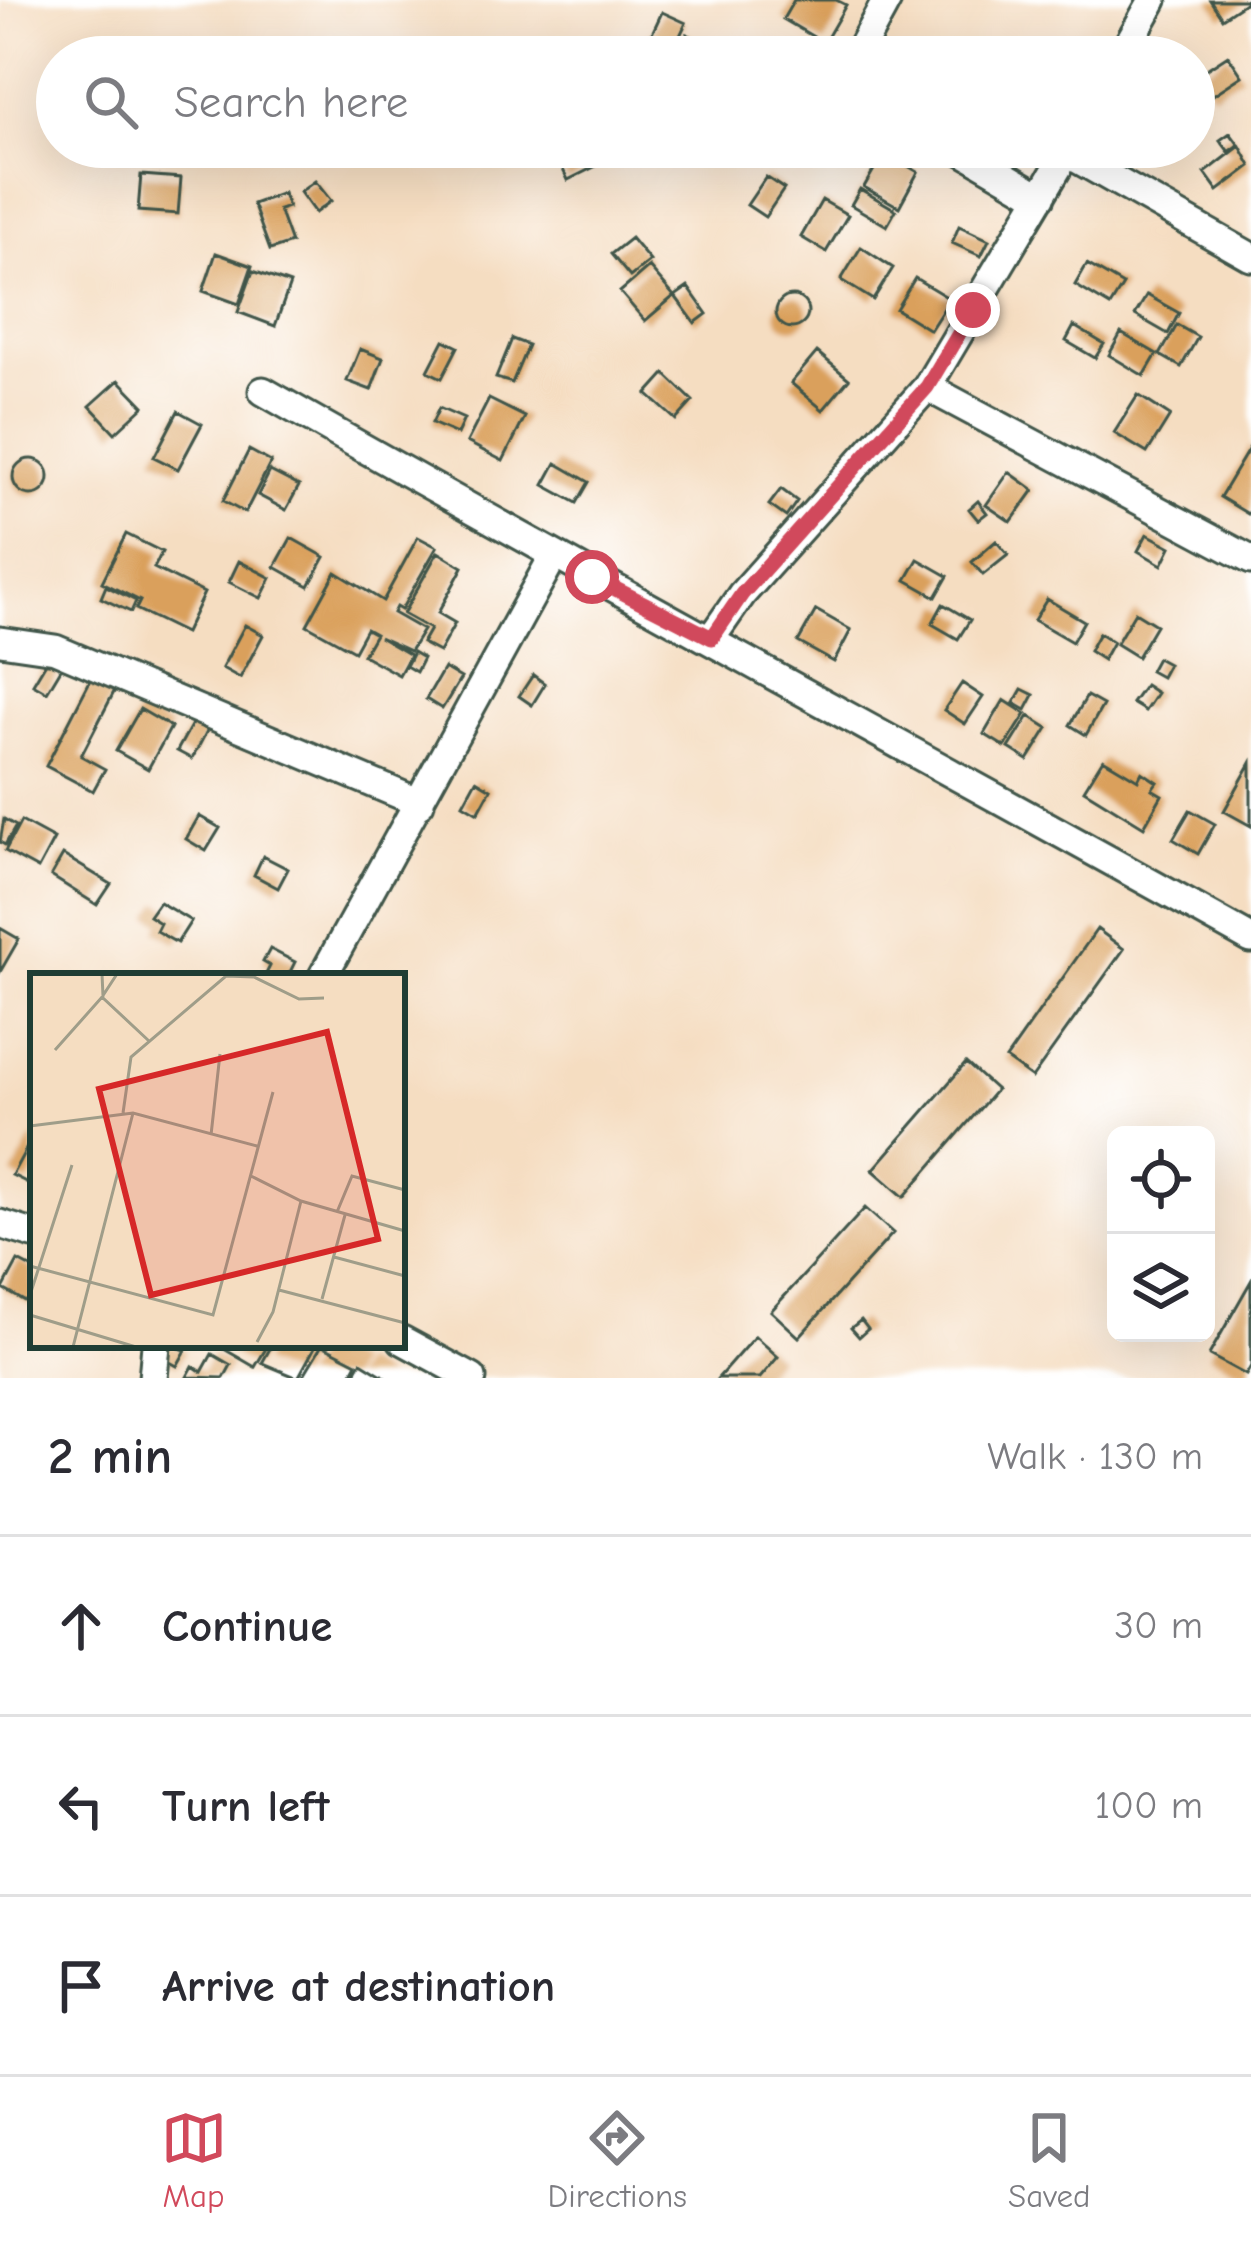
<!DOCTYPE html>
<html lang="en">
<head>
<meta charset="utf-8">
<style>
	body { margin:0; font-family:"Comic Neue",sans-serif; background:#f7f7f7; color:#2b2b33 }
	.controls { position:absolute; right:36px; bottom:36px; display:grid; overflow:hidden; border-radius:18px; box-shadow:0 12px 48px #0002 }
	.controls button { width:108px; height:108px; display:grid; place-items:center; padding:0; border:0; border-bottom:3px solid #e1e1e2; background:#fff; color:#2b2b33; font:60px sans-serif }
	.stop { position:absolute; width:36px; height:36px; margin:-27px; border:9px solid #d1495b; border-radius:50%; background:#fff }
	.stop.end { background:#d1495b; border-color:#fff; box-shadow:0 3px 12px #0008 }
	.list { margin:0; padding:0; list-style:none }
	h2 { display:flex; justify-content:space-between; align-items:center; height:156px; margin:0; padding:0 48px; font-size:51px }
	h2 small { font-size:39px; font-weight:400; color:#7c7c81 }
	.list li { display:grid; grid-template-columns:78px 1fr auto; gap:36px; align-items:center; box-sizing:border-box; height:180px; padding:0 48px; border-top:3px solid #e1e1e2 }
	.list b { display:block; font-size:45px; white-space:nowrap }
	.list em { font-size:39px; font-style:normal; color:#7c7c81 }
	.icon { flex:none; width:66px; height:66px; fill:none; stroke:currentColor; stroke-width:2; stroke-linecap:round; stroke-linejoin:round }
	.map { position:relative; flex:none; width:1251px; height:1378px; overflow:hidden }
	.search { position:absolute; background:#fff; box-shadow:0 12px 48px #0002; left:36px; right:36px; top:36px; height:132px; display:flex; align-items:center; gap:30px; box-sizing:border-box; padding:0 42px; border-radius:66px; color:#7c7c81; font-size:45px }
	.sheet { height:696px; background:#fff }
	nav { display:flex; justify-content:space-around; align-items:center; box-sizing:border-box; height:168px; border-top:3px solid #e1e1e2; background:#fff; font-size:33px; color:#7c7c81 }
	nav a { display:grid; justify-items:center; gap:6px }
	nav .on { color:#d1495b }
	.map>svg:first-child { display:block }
</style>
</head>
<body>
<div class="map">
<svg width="1251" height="1378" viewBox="0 0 1251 1378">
	<rect width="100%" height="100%" fill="#fff"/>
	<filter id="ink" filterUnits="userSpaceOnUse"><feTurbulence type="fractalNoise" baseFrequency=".00833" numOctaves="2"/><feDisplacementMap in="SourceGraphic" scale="24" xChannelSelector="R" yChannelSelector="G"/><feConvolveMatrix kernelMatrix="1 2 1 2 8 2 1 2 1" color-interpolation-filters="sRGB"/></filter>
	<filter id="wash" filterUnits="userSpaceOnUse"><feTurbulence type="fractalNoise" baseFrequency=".004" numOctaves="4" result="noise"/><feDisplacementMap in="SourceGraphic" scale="48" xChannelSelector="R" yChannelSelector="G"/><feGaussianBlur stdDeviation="2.7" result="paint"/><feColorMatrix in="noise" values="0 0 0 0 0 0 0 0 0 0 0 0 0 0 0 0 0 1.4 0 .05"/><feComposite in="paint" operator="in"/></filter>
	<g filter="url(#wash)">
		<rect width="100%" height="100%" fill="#f5ddc1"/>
		<g id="blocks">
			<path fill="#daa05c" d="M 794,0 L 836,0 L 846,5 L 824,43 L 783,19 Z
				M 1210,0 L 1249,0 L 1222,18 Z
				M 662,12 L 686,23 L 672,53 L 648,42 Z
				M 687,34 L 713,46 L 708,57 L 676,57 Z
				M 1228,55 L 1242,76 L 1213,95 L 1199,74 Z
				M 1230,133 L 1239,145 L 1229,152 L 1220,140 Z
				M 1240,146 L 1251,166 L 1218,191 L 1205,173 Z
				M 552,147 L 592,147 L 600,164 L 568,180 Z
				M 884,152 L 918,172 L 899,207 L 864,187 Z
				M 141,175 L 181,178 L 178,214 L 138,211 Z
				M 766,177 L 784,189 L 765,217 L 747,205 Z
				M 315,181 L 331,201 L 315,213 L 300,192 Z
				M 860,189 L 896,210 L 887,226 L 851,205 Z
				M 283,193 L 288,207 L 279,210 L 291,243 L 270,250 L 253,204 Z
				M 822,200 L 848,215 L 826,252 L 801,237 Z
				M 959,226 L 989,240 L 981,256 L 952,243 Z
				M 631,238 L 650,261 L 630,277 L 611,254 Z
				M 861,247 L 893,268 L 873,300 L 841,280 Z
				M 216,253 L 252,266 L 239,304 L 203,291 Z
				M 1087,264 L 1123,285 L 1110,306 L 1075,285 Z
				M 649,267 L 674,296 L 645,321 L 620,292 Z
				M 253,271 L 290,284 L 275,326 L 238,312 Z
				M 915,278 L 950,299 L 930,330 L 896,309 Z
				M 688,287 L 707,314 L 695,323 L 675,296 Z
				M 1147,295 L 1179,313 L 1168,334 L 1135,315 Z
				M776 312a16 16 0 1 1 32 0a16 16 0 1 1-32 0Z
				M 1177,325 L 1198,337 L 1181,367 L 1160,355 Z
				M 1074,326 L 1104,344 L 1095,358 L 1066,341 Z
				M 1121,333 L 1157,354 L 1144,376 L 1109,355 Z
				M 512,339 L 528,345 L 512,383 L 496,378 Z
				M 444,340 L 458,347 L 442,378 L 428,371 Z
				M 360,349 L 383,358 L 371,390 L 347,381 Z
				M 817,352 L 849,379 L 823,410 L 791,383 Z
				M 665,374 L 693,401 L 676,420 L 647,394 Z
				M 119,380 L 144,406 L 115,433 L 90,406 Z
				M 1138,395 L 1170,416 L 1147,453 L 1114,433 Z
				M 489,399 L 525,417 L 503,461 L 467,442 Z
				M 439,408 L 464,419 L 457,434 L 432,423 Z
				M 178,411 L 202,424 L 178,469 L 154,457 Z
				M 1251,445 L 1251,510 L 1248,514 L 1220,497 Z
				M 249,450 L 271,462 L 245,513 L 223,501 Z
				M13 477a18 18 0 1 1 36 0a18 18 0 1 1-36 0Z
				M 556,463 L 589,482 L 577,503 L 544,485 Z
				M 270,471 L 299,486 L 286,510 L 258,495 Z
				M 1009,472 L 1034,490 L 1011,522 L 986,505 Z
				M 781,489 L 797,501 L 786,517 L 769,505 Z
				M 978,501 L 987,513 L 978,520 L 969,509 Z
				M 126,534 L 162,552 L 154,568 L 204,593 L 185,633 L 136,609 L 140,601 L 102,582 Z
				M 1147,534 L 1171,547 L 1162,565 L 1138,551 Z
				M 418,537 L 437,547 L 401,610 L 396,607 L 393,613 L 423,630 L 410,651 L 379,637 L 410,655 L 399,675 L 363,655 L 375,634 L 366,629 L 354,651 L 307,625 L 336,572 L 383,601 Z
				M 291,538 L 325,557 L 309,586 L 275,567 Z
				M 996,541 L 1008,555 L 983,575 L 972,562 Z
				M 438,552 L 463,567 L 438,613 L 455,623 L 439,652 L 422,643 L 430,629 L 403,614 Z
				M 918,559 L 948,576 L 936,597 L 906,580 Z
				M 239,561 L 271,578 L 261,598 L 229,582 Z
				M 106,586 L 136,601 L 131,612 L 101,598 Z
				M 1047,599 L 1084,621 L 1072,642 L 1034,620 Z
				M 943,604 L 970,620 L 958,639 L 932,624 Z
				M 816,610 L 851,630 L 834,662 L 798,642 Z
				M 1135,612 L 1156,625 L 1137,657 L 1116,644 Z
				M 245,625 L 263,635 L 240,678 L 222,668 Z
				M 1099,633 L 1113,642 L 1103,660 L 1089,651 Z
				M 413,652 L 423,658 L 416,672 L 406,666 Z
				M 51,654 L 65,662 L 47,692 L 33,684 Z
				M 1157,658 L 1168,664 L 1161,677 L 1150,671 Z
				M 444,668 L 461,678 L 442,709 L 426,699 Z
				M 533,675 L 545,684 L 532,705 L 519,696 Z
				M 92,677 L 115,690 L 81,756 L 105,769 L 93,791 L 46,766 Z
				M 962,683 L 983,697 L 965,724 L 944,710 Z
				M 1145,685 L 1157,693 L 1145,711 L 1132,703 Z
				M 1022,689 L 1034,695 L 1026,710 L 1014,703 Z
				M 1087,696 L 1103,705 L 1086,735 L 1070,725 Z
				M 1004,700 L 1026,714 L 1005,747 L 984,734 Z
				M 140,709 L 171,727 L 148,769 L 116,751 Z
				M 1029,716 L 1048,728 L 1028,760 L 1009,748 Z
				M 193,722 L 208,729 L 192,759 L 177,751 Z
				M 1103,759 L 1138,780 L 1142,772 L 1157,782 L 1152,789 L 1162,795 L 1144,827 L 1084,790 Z
				M 1251,763 L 1251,826 L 1224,811 Z
				M 476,780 L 491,789 L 478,813 L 463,804 Z
				M 1190,810 L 1215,824 L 1198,854 L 1173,839 Z
				M 199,816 L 220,828 L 206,851 L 186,839 Z
				M 4,819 L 16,826 L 5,845 L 0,842 Z
				M 21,821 L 54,839 L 38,869 L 5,851 Z
				M 63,855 L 111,884 L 97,905 L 51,876 Z
				M 263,856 L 288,869 L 278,888 L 254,875 Z
				M 159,902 L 191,921 L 177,943 L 156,931 L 160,923 L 149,916 Z
				M 0,928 L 19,939 L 0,972 Z
				M 1097,929 L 1124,949 L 1032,1078 L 1006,1059 Z
				M 270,949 L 295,962 L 288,976 L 265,976 L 270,966 L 263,962 Z
				M 966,1063 L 996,1090 L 904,1197 L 873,1170 Z
				M 33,1136 L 33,1173 L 28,1183 L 12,1175 Z
				M 865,1208 L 893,1233 L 799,1337 L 771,1311 Z
				M 18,1261 L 33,1269 L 33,1306 L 3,1289 Z
				M 1251,1281 L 1251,1366 L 1246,1375 L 1209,1355 Z
				M 861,1320 L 868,1329 L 859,1337 L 851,1328 Z
				M 755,1336 L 778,1357 L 760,1378 L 718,1378 Z
				M 168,1345 L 186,1350 L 177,1366 L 161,1357 Z
				M 217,1345 L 268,1345 L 255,1367 Z
				M 272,1345 L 316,1345 L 298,1378 L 262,1363 Z
				M 322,1345 L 357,1363 L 349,1378 L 302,1378 Z
				M 212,1354 L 231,1365 L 224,1378 L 187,1377 L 193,1366 L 202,1372 Z
				M 361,1362 L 387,1378 L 352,1378 Z"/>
		</g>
	</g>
	<g filter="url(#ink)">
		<use href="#blocks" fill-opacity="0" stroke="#3f5549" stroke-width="3"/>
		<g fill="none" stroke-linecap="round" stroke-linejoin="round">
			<g stroke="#3f5549" stroke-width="33">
				<path id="street" d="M 856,57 L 887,0
					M 1121,57 L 1153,0
					M 956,147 L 1041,197
					M 1067,153 L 1251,257
					M 927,387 L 1251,560
					M 263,391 C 590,578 922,755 1251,939
					M 712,637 L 742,594 L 927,387 L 1070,147
					M 0,641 L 55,649 L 420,803
					M 323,976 L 553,557
					M 0,1224 L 33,1234
					M 402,1340 L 472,1378
					M 153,1378 L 156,1345"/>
			</g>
			<use href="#street" stroke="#fff" stroke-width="27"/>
		</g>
	</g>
	<g fill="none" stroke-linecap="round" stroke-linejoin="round" filter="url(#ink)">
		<path stroke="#d1495b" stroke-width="15" d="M 592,577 L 712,638 L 742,594 L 927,387 L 973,310"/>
	</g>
	<g transform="translate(30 973)">
		<rect width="375" height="375" fill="#f5ddc1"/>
		<path fill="none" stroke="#9f9d89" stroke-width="3" d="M 87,1 L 72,24 L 119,68M 25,77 L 73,23 L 72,1M 93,140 L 101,84 L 196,3 L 224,4 L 269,26 L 294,25M 0,153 L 103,140 L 227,173M 181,162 L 190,81M 221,203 L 271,228 L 375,258M 307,239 L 322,203 L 375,217M 304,284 L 375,303M 0,293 L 183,342 L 243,119M 249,317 L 375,350M 0,322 L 42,192M 292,326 L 315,242M 0,342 L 106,374M 227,369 L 243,339 L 271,228M 43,374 L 103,140"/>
		<path fill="#d62828" fill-opacity="0.15" stroke="#d62828" stroke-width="6" d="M 297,59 L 348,266 L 121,322 L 69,116 Z"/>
		<rect width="375" height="375" fill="none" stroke="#1f3d34" stroke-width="6"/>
	</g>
</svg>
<div class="controls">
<button><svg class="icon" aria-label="locate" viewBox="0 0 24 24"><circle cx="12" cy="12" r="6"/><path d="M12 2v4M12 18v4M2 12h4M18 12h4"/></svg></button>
<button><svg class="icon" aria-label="layers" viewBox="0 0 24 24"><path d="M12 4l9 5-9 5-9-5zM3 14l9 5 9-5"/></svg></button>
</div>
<div class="stop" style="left:592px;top:577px"></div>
<div class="stop end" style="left:973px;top:310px"></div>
<div class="search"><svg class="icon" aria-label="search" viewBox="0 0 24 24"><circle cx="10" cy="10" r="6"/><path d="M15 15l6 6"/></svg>Search here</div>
</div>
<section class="sheet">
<h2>2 min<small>Walk · 130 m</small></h2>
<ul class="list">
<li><svg class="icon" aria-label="ahead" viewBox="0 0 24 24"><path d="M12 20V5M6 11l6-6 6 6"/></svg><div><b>Continue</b></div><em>30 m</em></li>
<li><svg class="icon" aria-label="left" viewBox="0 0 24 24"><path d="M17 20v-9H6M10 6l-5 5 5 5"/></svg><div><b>Turn left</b></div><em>100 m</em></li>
<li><svg class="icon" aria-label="arrive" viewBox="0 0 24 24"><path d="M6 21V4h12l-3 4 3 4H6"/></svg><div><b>Arrive at destination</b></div></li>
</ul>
</section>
<nav>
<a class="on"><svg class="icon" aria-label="map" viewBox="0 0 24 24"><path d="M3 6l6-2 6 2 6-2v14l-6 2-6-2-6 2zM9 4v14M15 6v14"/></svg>Map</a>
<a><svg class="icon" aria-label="directions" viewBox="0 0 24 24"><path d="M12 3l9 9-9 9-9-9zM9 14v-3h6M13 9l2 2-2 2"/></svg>Directions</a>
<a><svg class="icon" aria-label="saved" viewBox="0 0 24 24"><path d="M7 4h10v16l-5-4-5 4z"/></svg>Saved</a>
</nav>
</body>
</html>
